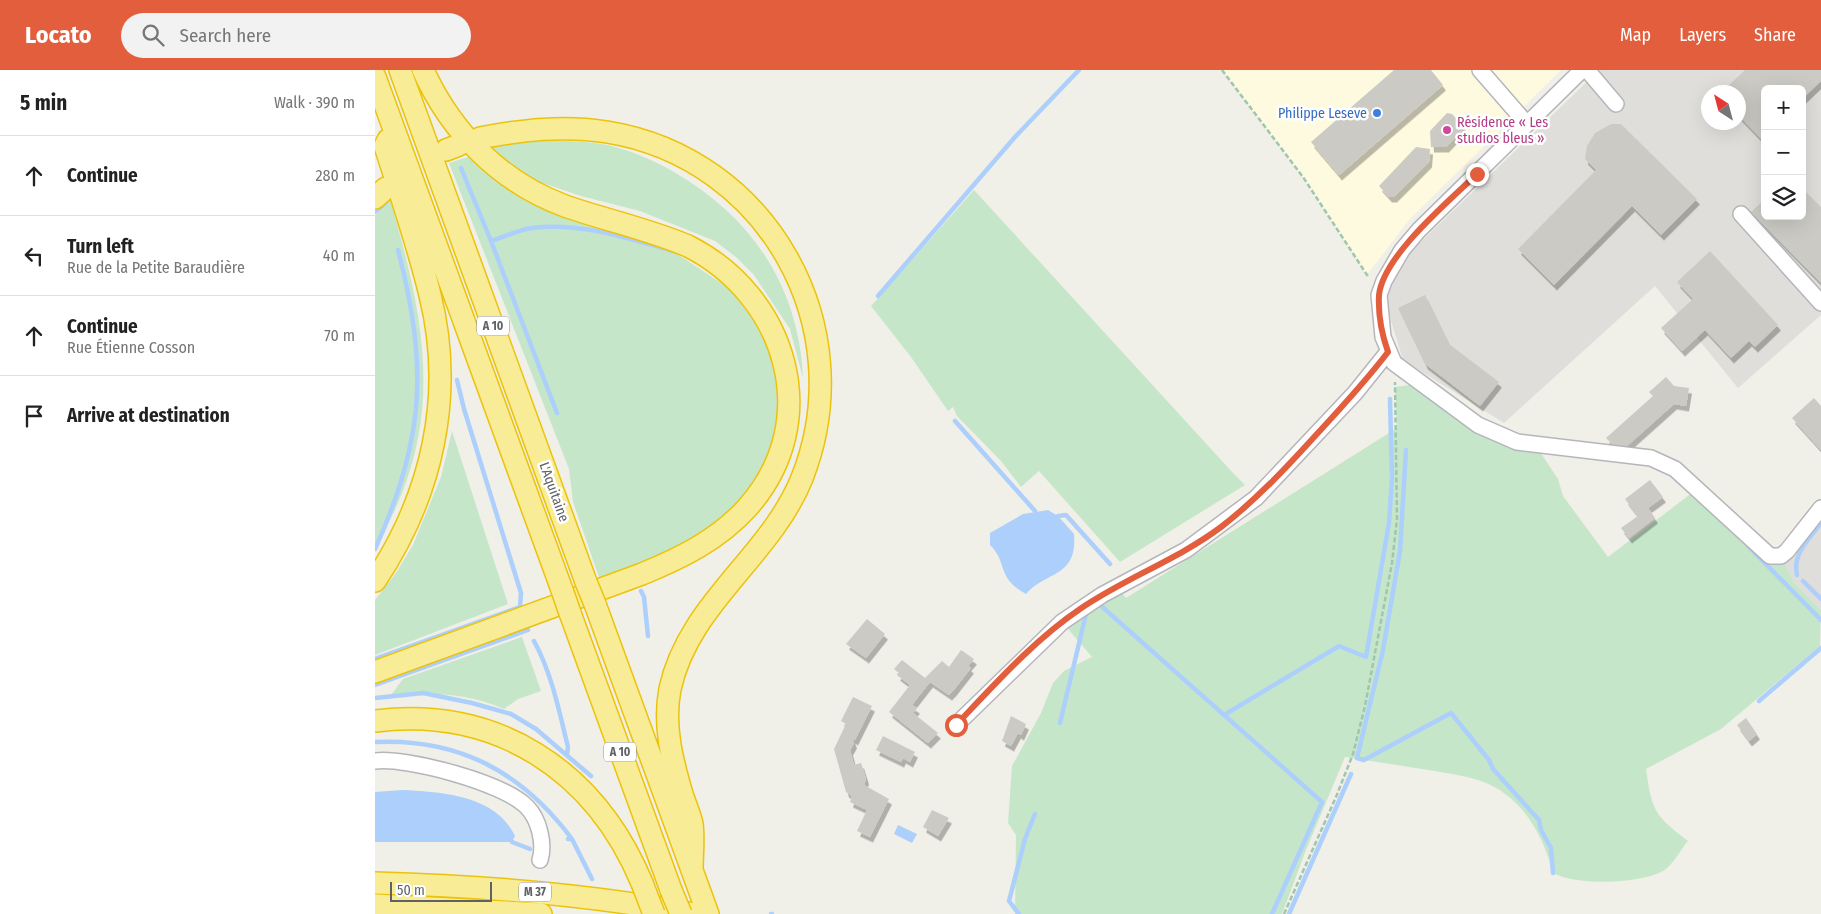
<!DOCTYPE html>
<html lang="en">
<head>
<meta charset="utf-8">
<style>
	body { margin:0; font-family:"Fira Sans Condensed",sans-serif; background:#f2f2f2; color:#222 }
	.controls { position:absolute; right:15px; top:15px; display:grid; overflow:hidden; border-radius:8px; box-shadow:0 5px 20px #0002 }
	.controls button { width:45px; height:45px; display:grid; place-items:center; padding:0; border:0; border-bottom:1px solid #e0e0e0; background:#fff; color:#222; font:25px sans-serif }
	.compass { position:absolute; left:1326px; top:15px; width:45px; height:45px; border-radius:50%; background:#fff; box-shadow:0 5px 20px #0002; rotate:324deg }
	.scale { position:absolute; left:15px; bottom:12px; width:102px; box-sizing:border-box; padding-left:5px; border:2px solid #5f6167; border-top:0; font-size:14px; line-height:18px; white-space:nowrap; color:#5f6167; -webkit-text-stroke:4px #fff; paint-order:stroke }
	.stop { position:absolute; width:15px; height:15px; margin:-11px; border:4px solid #e25e3c; border-radius:50%; background:#fff }
	.stop.end { background:#e25e3c; border-color:#fff; box-shadow:0 1px 5px #0008 }
	.list { margin:0; padding:0; list-style:none }
	h2 { display:flex; justify-content:space-between; align-items:center; height:65px; margin:0; padding:0 20px; font-size:21px }
	h2 small { font-size:16px; font-weight:400; color:#767676 }
	.list li { display:grid; grid-template-columns:32px 1fr auto; gap:15px; align-items:center; box-sizing:border-box; height:80px; padding:0 20px; border-top:1px solid #e0e0e0 }
	.list b { display:block; font-size:19px; white-space:nowrap }
	.list p { margin:0; font-size:16px; white-space:nowrap; color:#767676 }
	.list em { font-size:16px; font-style:normal; color:#767676 }
	.icon { flex:none; width:28px; height:28px; fill:none; stroke:currentColor; stroke-width:2; stroke-linecap:round; stroke-linejoin:round }
	.map { position:relative; flex:none; width:1446px; height:844px; overflow:hidden }
	header { display:flex; align-items:center; gap:30px; box-sizing:border-box; height:70px; padding:0 25px; background:#e25e3c; color:#fff }
	header strong { font-size:24px }
	nav { display:flex; gap:28px; margin-inline-start:auto; font-size:18px }
	.search { width:350px; height:45px; background:#f2f2f2; display:flex; align-items:center; gap:12px; box-sizing:border-box; padding:0 18px; border-radius:28px; color:#767676; font-size:19px }
	main { display:flex }
	aside { flex:1; background:#fff }
	.map>svg:first-child { display:block }
</style>
</head>
<body>
<header>
<strong>Locato</strong>
<div class="search"><svg class="icon" aria-label="search" viewBox="0 0 24 24"><circle cx="10" cy="10" r="6"/><path d="M15 15l6 6"/></svg>Search here</div>
<nav><a>Map</a><a>Layers</a><a>Share</a></nav>
</header>
<main>
<aside>
<h2>5 min<small>Walk · 390 m</small></h2>
<ul class="list">
<li><svg class="icon" aria-label="ahead" viewBox="0 0 24 24"><path d="M12 20V5M6 11l6-6 6 6"/></svg><div><b>Continue</b></div><em>280 m</em></li>
<li><svg class="icon" aria-label="left" viewBox="0 0 24 24"><path d="M17 20v-9H6M10 6l-5 5 5 5"/></svg><div><b>Turn left</b><p>Rue de la Petite Baraudière</p></div><em>40 m</em></li>
<li><svg class="icon" aria-label="ahead" viewBox="0 0 24 24"><path d="M12 20V5M6 11l6-6 6 6"/></svg><div><b>Continue</b><p>Rue Étienne Cosson</p></div><em>70 m</em></li>
<li><svg class="icon" aria-label="arrive" viewBox="0 0 24 24"><path d="M6 21V4h12l-3 4 3 4H6"/></svg><div><b>Arrive at destination</b></div></li>
</ul>
</aside>
<div class="map">
<svg width="1446" height="844" viewBox="0 0 1446 844">
	<defs>
		<filter id="shadow"><feDropShadow dx="3" dy="5.5" stdDeviation="0" flood-color="#0004"/></filter>
	</defs>
	<rect width="100%" height="100%" fill="#f0efe8"/>
	<path fill="#fdfae0" d="M 847,0 L 1186,0 L 1034,150 L 992,205 L 928,107 Z"/>
	<path fill="#dfdeda" fill-rule="evenodd" d="M 1224,0 L 1446,0 L 1446,245 L 1363,318 L 1280,216 L 1129,353 L 1028,290 L 1010,231 L 1024,193 ZM 1390,19 L 1427,19 L 1427,146 L 1390,146 ZM 1334,22 L 1364,22 L 1364,52 L 1334,52 Z
		M 1446,436 L 1446,540 L 1419,512 L 1406,486 Z"/>
	<path fill="#c6e6ca" d="M 171,70 C 191,71 213,71 232,75 C 255,80 278,90 299,102 C 377,147 424,217 428,308 L 415,259 L 379,205 L 361,187 L 340,171 L 265,141 L 206,126 L 156,109 L 113,78 L 147,71 Z
		M 96,86 L 304,177 L 304,185 L 352,217 L 359,214 L 401,284 L 407,347 L 385,411 L 319,474 L 226,513 L 198,432 L 194,399 L 74,93 Z
		M 599,120 L 858,403 L 870,415 L 745,492 L 664,401 L 646,417 L 626,391 L 582,346 L 578,337 L 573,341 L 536,287 L 496,236 Z
		M 15,129 C 52,258 72,356 0,478 L 0,146 Z
		M 1035,315 C 1078,348 1110,373 1165,382 L 1183,409 L 1188,426 L 1233,487 L 1322,419 L 1406,486 L 1419,512 L 1446,540 L 1445,576 L 1346,659 L 1271,699 C 1277,741 1279,745 1313,771 C 1306,779 1298,795 1288,801 C 1263,814 1203,816 1178,803 C 1168,764 1146,725 1106,711 C 1089,705 1071,703 1053,700 C 1026,696 998,691 970,687 L 931,780 L 907,844 L 640,844 L 641,765 L 633,753 L 637,696 L 666,643 L 678,613 L 689,601 L 717,587 L 687,552 L 742,517 L 751,528 L 1022,358 L 1020,317 Z
		M 77,361 L 133,534 L 0,585 L 0,530 L 21,503 L 38,475 L 66,407 Z
		M 147,567 L 166,621 L 143,629 L 129,639 C 93,623 55,622 16,625 L 28,609 Z"/>
	<path fill="#adcffb" d="M 673,440 L 683,446 L 699,464 C 703,508 670,501 651,524 C 621,508 633,492 615,475 L 615,463 L 648,444 Z
		M 27,720 C 66,722 121,725 140,766 L 137,772 L 0,772 L 0,722 Z
		M 523,755 L 542,764 L 537,773 L 519,764 Z"/>
	<g fill="none" stroke-linecap="round" stroke-linejoin="round">
		<path stroke="#adcffb" stroke-width="4.5" d="M 86,98 L 116,171
			M 0,142 L 10,133
			M 503,226 L 640,67 L 704,0
			M 182,343 L 116,171 C 129,167 143,160 157,158 C 206,152 251,168 298,181
			M 580,351 L 660,441
			M 1031,380 L 1025,481 L 1008,580 L 982,688 L 989,690 L 1076,643 L 1114,690 L 1118,699 L 1164,750 L 1166,760 L 1176,778 L 1178,803
			M 683,446 L 691,445 L 735,494
			M 1373,476 L 1446,550
			M 0,479 C 50,369 53,296 23,180
			M 1422,505 C 1417,484 1434,469 1446,453
			M 1428,511 L 1446,529
			M 266,521 L 269,527 L 273,566
			M 724,534 L 947,732 L 897,844
			M 159,571 C 177,604 184,641 193,677 L 192,684
			M 0,589 L 145,537 L 146,523 L 89,339 L 82,310
			M 0,615 L 153,560
			M 0,628 L 48,623 L 97,633 L 136,644 L 161,659 L 216,706
			M 1384,631 L 1446,578
			M 849,645 L 964,576 L 991,587 L 1014,453 L 1017,408 L 1015,329
			M 685,653 L 711,544
			M 0,672 C 84,668 147,702 197,769
			M 193,769 L 197,769 L 217,809
			M 137,772 L 155,779
			M 396,844 L 397,844
			M 644,844 L 634,831 L 650,769 L 660,744
			M 914,844 L 976,704"/>
	</g>
	<path fill="#cccac4" filter="url(#shadow)" d="M 1019,0 L 1056,0 L 1068,15 L 964,105 L 936,72 Z
		M 1370,0 L 1446,0 L 1446,11 L 1427,29 L 1427,19 L 1390,19 L 1390,73 L 1364,46 L 1364,22 L 1347,22 Z
		M 1072,43 L 1077,44 L 1090,57 L 1071,77 L 1056,77 L 1055,61 Z
		M 1236,54 L 1246,54 L 1322,129 L 1286,165 L 1257,136 L 1179,215 L 1143,179 L 1221,100 L 1210,89 L 1212,76 L 1220,63 Z
		M 1041,77 L 1055,79 L 1054,92 L 1019,127 L 1014,127 L 1004,116 Z
		M 1427,118 L 1446,137 L 1446,213 L 1376,142 L 1390,129 L 1390,146 L 1427,146 Z
		M 1335,181 L 1403,255 L 1380,277 L 1374,271 L 1356,288 L 1330,260 L 1307,281 L 1286,258 L 1318,229 L 1302,212 Z
		M 1050,225 L 1074,274 L 1124,312 L 1105,336 L 1050,294 L 1023,238 Z
		M 1291,307 L 1299,316 L 1314,318 L 1311,336 L 1299,334 L 1252,376 L 1237,374 L 1231,368 L 1278,326 L 1274,322 Z
		M 1439,328 L 1446,336 L 1446,380 L 1417,348 Z
		M 1275,410 L 1288,427 L 1273,438 L 1280,448 L 1254,468 L 1246,458 L 1263,446 L 1250,429 Z
		M 492,549 L 510,564 L 491,588 L 471,574 Z
		M 586,580 L 599,589 L 593,596 L 596,598 L 578,621 L 574,625 L 555,612 L 537,635 L 542,638 L 538,643 L 563,663 L 553,673 L 514,642 L 535,615 L 522,605 L 524,603 L 519,599 L 527,590 L 550,608 L 567,591 L 574,597 Z
		M 478,627 L 497,636 L 480,670 L 477,668 L 479,673 L 475,680 L 479,695 L 486,693 L 491,709 L 489,715 L 514,729 L 495,767 L 482,761 L 492,740 L 475,732 L 477,726 L 471,722 L 459,679 L 471,654 L 466,651 Z
		M 636,646 L 651,654 L 646,665 L 643,663 L 636,676 L 627,671 Z
		M 1371,648 L 1382,664 L 1374,671 L 1362,655 Z
		M 508,666 L 540,682 L 535,692 L 528,688 L 526,692 L 501,680 Z
		M 557,740 L 574,748 L 563,766 L 548,757 Z"/>
	<g fill="none" stroke-linecap="round" stroke-linejoin="round">
		<g stroke="#b5b6bb" stroke-width="18">
			<path id="minor" d="M 1105,0 L 1152,54
				M 1207,0 L 1044,160 L 1027,180 L 1009,211 L 1004,225 L 1008,267 L 1019,293 L 1103,355 L 1142,372 L 1276,388 L 1300,399 L 1395,486 L 1406,486 L 1412,481 L 1446,438
				M 1212,0 L 1241,34
				M 1366,144 L 1446,233
				M 581,655 L 687,552 L 727,525 L 811,480 L 881,428 L 980,323 L 1013,282
				M 0,691 C 32,687 129,713 152,737 C 164,749 170,774 165,790"/>
		</g>
		<g stroke="#ecc30b" stroke-width="24">
			<path id="highway" d="M 25,0 L 211,512
				M 0,7 L 187,520
				M 105,68 C 147,60 188,55 232,62 C 393,88 487,257 427,408 C 396,486 313,534 295,619 C 288,655 297,690 307,724 C 310,734 315,744 317,754 C 319,768 317,785 317,800
				M 71,80 L 84,75
				M 0,128 L 11,118
				M 0,511 C 57,426 80,326 55,225 C 43,175 26,126 10,76 L 13,70
				M 220,534 L 333,844
				M 195,543 L 296,820
				M 0,602 L 267,504 C 306,488 343,470 372,438 C 450,351 412,226 313,176 C 273,159 230,150 190,136 C 125,112 76,62 48,0
				M 0,651 C 123,636 220,701 267,813
				M 0,813 C 107,816 213,824 319,844
				M 0,835 L 166,844"/>
		</g>
		<path stroke="#9fc6af" stroke-width="2.5" stroke-dasharray="5 2.5" stroke-linecap="butt" d="M 847,0 L 928,107 L 994,208
			M 909,844 L 961,727 L 978,684 L 990,636 L 1017,493 L 1022,449 L 1020,312"/>
		<use href="#minor" stroke="#fff" stroke-width="15"/>
		<use href="#highway" stroke="#f8ec97" stroke-width="21"/>
		<g stroke="#ecc30b" stroke-width="24" stroke-linecap="butt">
			<path id="highway-bridge" d="M 211,512 L 220,534
				M 187,520 L 195,543
				M 267,813 L 279,844
				M 296,820 L 306,844"/>
		</g>
		<use href="#highway-bridge" stroke="#f8ec97" stroke-width="21"/>
	</g>
	<g fill="none" stroke-linecap="round" stroke-linejoin="round">
		<path stroke="#e25e3c" stroke-width="6" d="M 581,655 C 619,615 659,570 705,539 C 750,508 802,490 846,457 C 881,430 911,398 941,365 C 966,338 991,311 1013,282 C 1007,265 1003,244 1004,225 C 1008,186 1074,131 1102,104"/>
	</g>
	<circle fill="#3f7fe0" stroke="#fff" stroke-width="2" cx="1002" cy="43" r="5"/>
	<circle fill="#d1479c" stroke="#fff" stroke-width="2" cx="1072" cy="60" r="5"/>
	<g text-anchor="middle" dominant-baseline="central" stroke-width="5" stroke-linejoin="round" paint-order="stroke">
		<g fill="#fff" stroke="#8f9095" stroke-width="1">
			<rect x="102" y="246.5" width="32" height="19" rx="4"/>
			<rect x="229" y="672.5" width="32" height="19" rx="4"/>
			<rect x="144" y="812.5" width="32" height="19" rx="4"/>
		</g>
		<g font-size="12" font-weight="bold" fill="#5f6167">
			<text x="118" y="256">A 10</text>
			<text x="245" y="682">A 10</text>
			<text x="160" y="822">M 37</text>
		</g>
		<g font-size="14" fill="#366cbe" stroke="#fff" text-anchor="end">
			<text x="992" y="43">Philippe Leseve</text>
		</g>
		<g font-size="14" fill="#b23c85" stroke="#fff" text-anchor="start">
			<text x="1082" y="52">Résidence « Les<tspan x="1082" dy="16">studios bleus »</tspan></text>
		</g>
		<g font-size="14" fill="#5f6167" stroke="#fff">
			<text transform="translate(179 422) rotate(70)">L'Aquitaine</text>
		</g>
	</g>
</svg>
<div class="controls">
<button>+</button>
<button>−</button>
<button><svg class="icon" aria-label="layers" viewBox="0 0 24 24"><path d="M12 4l9 5-9 5-9-5zM3 14l9 5 9-5"/></svg></button>
</div>
<svg class="compass" viewBox="-18 -18 36 36"><path d="M0-13l5 13h-10z" fill="#e53935"/><path d="M0 13l5-13h-10z" fill="#767676"/></svg>
<div class="scale">50 m</div>
<div class="stop" style="left:581px;top:655px"></div>
<div class="stop end" style="left:1102px;top:104px"></div>
</div>
</main>
</body>
</html>
